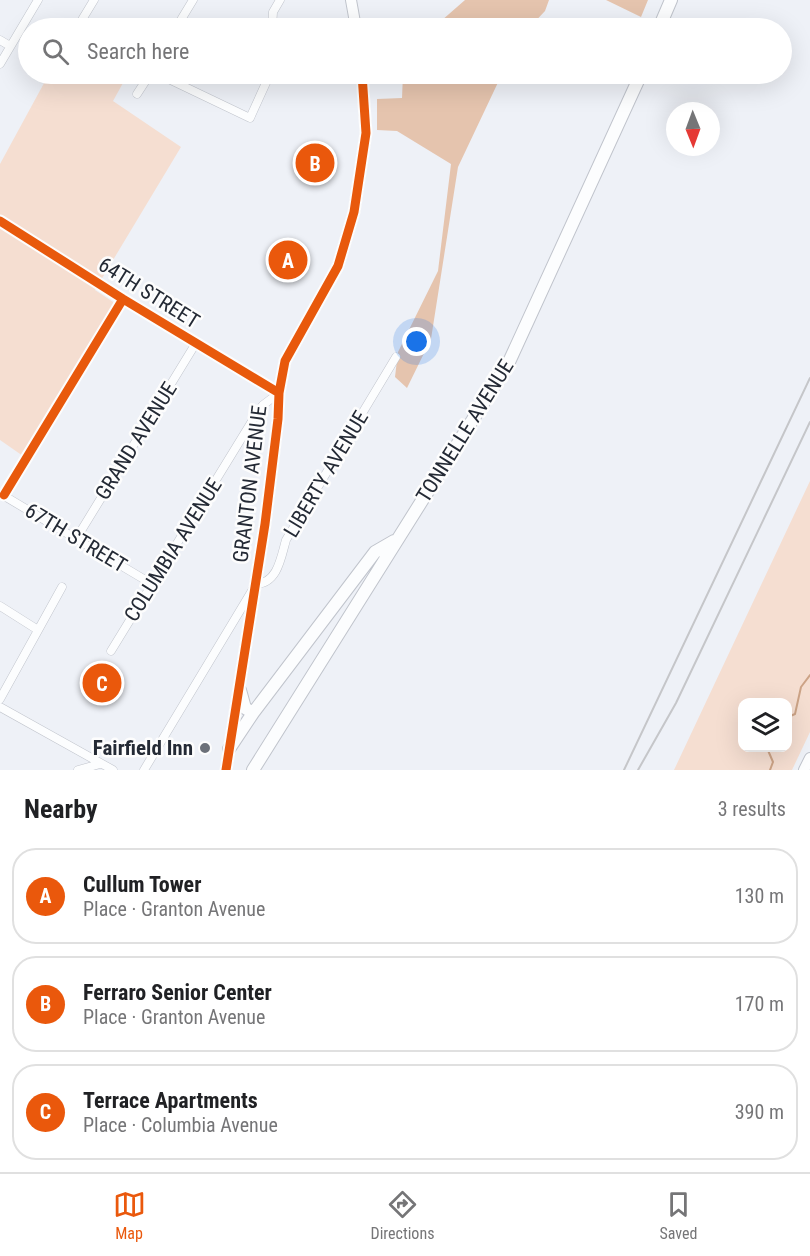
<!DOCTYPE html>
<html lang="en">
<head>
<meta charset="utf-8">
<style>
	body { margin:0; font-family:"Roboto Condensed",sans-serif; background:#f6f6f6; color:#202124 }
	.controls { position:absolute; right:18px; bottom:18px; display:grid; overflow:hidden; border-radius:12px; box-shadow:0 6px 24px #0002 }
	.controls button { width:54px; height:54px; display:grid; place-items:center; padding:0; border:0; border-bottom:2px solid #e0e0e0; background:#fff; color:#202124; font:30px sans-serif }
	.compass { position:absolute; left:666px; top:102px; width:54px; height:54px; border-radius:50%; background:#fff; box-shadow:0 6px 24px #0002; rotate:179deg }
	.you { position:absolute; left:417px; top:342px; width:21px; height:21px; margin:-15px; border:4px solid #fff; border-radius:50%; background:#1a73e8; box-shadow:0 0 0 9px #1a73e833 }
	.badge { display:grid; place-items:center; width:39px; height:39px; border-radius:50%; background:#ea580c; color:#fff; font-size:20px; font-weight:700 }
	.pin { position:absolute; translate:-50% -50%; border:3px solid #fff; box-shadow:0 2px 6px #0006 }
	.list { margin:0; padding:0; list-style:none }
	h2 { display:flex; justify-content:space-between; align-items:center; height:78px; margin:0; padding:0 24px; font-size:26px }
	h2 small { font-size:20px; font-weight:400; color:#757577 }
	.list li { display:grid; grid-template-columns:39px 1fr auto; gap:18px; align-items:center; box-sizing:border-box; height:96px; margin:0 12px 12px; padding:0 12px; border:2px solid #e0e0e0; border-radius:24px }
	.list b { display:block; font-size:22px; white-space:nowrap }
	.list p { margin:0; font-size:20px; white-space:nowrap; color:#757577 }
	.list em { font-size:20px; font-style:normal; color:#757577 }
	.icon { flex:none; width:33px; height:33px; fill:none; stroke:currentColor; stroke-width:2; stroke-linecap:round; stroke-linejoin:round }
	.map { position:relative; flex:none; width:810px; height:770px; overflow:hidden }
	.search { position:absolute; background:#fff; box-shadow:0 6px 24px #0002; left:18px; right:18px; top:18px; height:66px; display:flex; align-items:center; gap:15px; box-sizing:border-box; padding:0 21px; border-radius:33px; color:#757577; font-size:22px }
	.sheet { height:402px; background:#fff }
	nav { display:flex; justify-content:space-around; align-items:center; box-sizing:border-box; height:84px; border-top:2px solid #e0e0e0; background:#fff; font-size:16px; color:#757577 }
	nav a { display:grid; justify-items:center; gap:3px }
	nav .on { color:#ea580c }
	.map>svg:first-child { display:block }
</style>
</head>
<body>
<div class="map">
<svg width="810" height="770" viewBox="0 0 810 770">
	<rect width="100%" height="100%" fill="#eef1f7"/>
	<path fill="#f5ded1" fill-rule="evenodd" d="M 49,74 L 128,74 L 113,101 L 181,147 L 95,290 L 113,302 L 113,307 L 23,456 L 0,440 L 0,164 Z
		M 810,481 L 810,732 L 792,770 L 674,770 ZM 788,702 L 788,748 L 742,748 L 742,702 Z"/>
	<path fill="#e5c4ae" d="M 465,0 L 549,0 L 545,11 L 529,28 L 433,28 Z
		M 606,0 L 648,0 L 641,17 Z
		M 403,74 L 502,74 L 458,167 L 431,339 L 407,388 L 395,377 L 398,352 L 438,271 L 451,164 L 397,131 L 377,130 L 377,99 L 402,98 Z"/>
	<g fill="none" stroke-linecap="round" stroke-linejoin="round">
		<path stroke="#cca386" stroke-width="2" d="M 788,717 L 795,714 L 801,687 L 810,675
			M 767,748 L 773,762 L 770,770"/>
		<g stroke="#c0c4cc" stroke-width="9">
			<path id="street" d="M 77,28 L 94,0
				M 176,28 L 193,0
				M 272,28 L 273,12 L 280,0
				M 0,40 L 10,46
				M 0,64 L 38,0
				M 158,74 L 250,118 L 270,74
				M 137,94 L 150,74
				M 0,221 L 123,299 L 279,393 L 263,405 L 257,413 L 111,651
				M 1,494 L 152,584
				M 4,495 L 123,299
				M 76,539 L 196,343
				M 0,606 L 38,630
				M 0,699 L 62,587
				M 0,707 L 113,770
				M 78,770 L 100,764
				M 144,770 L 256,584 C 278,583 281,557 286,540 L 396,357"/>
		</g>
		<g stroke="#c0c4cc" stroke-width="12">
			<path id="secondary" d="M 351,0 L 356,28
				M 226,770 L 265,524 L 278,419 L 279,393 L 285,361 L 338,266 L 354,212 L 366,133 L 362,74
				M 804,770 L 810,758"/>
		</g>
		<g stroke="#c0c4cc" stroke-width="14">
			<path id="primary" d="M 659,28 L 671,0
				M 240,690 L 245,708 L 253,713
				M 229,749 L 253,713 L 375,552 L 394,541
				M 253,770 L 509,362 L 641,74"/>
		</g>
		<use href="#street" stroke="#fcfdfe" stroke-width="8"/>
		<use href="#secondary" stroke="#fcfdfe" stroke-width="10"/>
		<use href="#primary" stroke="#fcfdfe" stroke-width="12"/>
		<path stroke="#c5c6c9" stroke-width="2" d="M 624,770 L 810,378
			M 638,770 L 676,703 L 810,422"/>
		<g stroke="#fdfdfd" stroke-width="13">
			<path id="cycleway" d="M 0,221 L 123,299 L 279,393
				M 4,495 L 123,299
				M 226,770 L 265,524 L 278,419 L 279,393 L 285,361 L 338,266 L 354,212 L 366,133 L 362,74"/>
		</g>
		<use href="#cycleway" stroke="#e8590c" stroke-width="9"/>
	</g>
	<circle fill="#6b7079" stroke="#fdfdfd" stroke-width="2" cx="205" cy="748" r="6"/>
	<g text-anchor="middle" dominant-baseline="central" stroke-width="5" stroke-linejoin="round" paint-order="stroke">
		<g font-size="21" fill="#242a35" stroke="#fdfdfd">
			<text transform="translate(149 293) rotate(32)">64TH STREET</text>
			<text transform="translate(465 431) rotate(-58)">TONNELLE AVENUE</text>
			<text transform="translate(136 441) rotate(-58)">GRAND AVENUE</text>
			<text transform="translate(326 474) rotate(-59)">LIBERTY AVENUE</text>
			<text transform="translate(250 484) rotate(-83)">GRANTON AVENUE</text>
			<text transform="translate(76 538) rotate(31)">67TH STREET</text>
			<text transform="translate(173 550) rotate(-58)">COLUMBIA AVENUE</text>
		</g>
		<g font-size="21" font-weight="bold" fill="#242a35" stroke="#fdfdfd" text-anchor="end">
			<text x="193" y="748">Fairfield Inn</text>
		</g>
	</g>
</svg>
<div class="controls">
<button><svg class="icon" aria-label="layers" viewBox="0 0 24 24"><path d="M12 4l9 5-9 5-9-5zM3 14l9 5 9-5"/></svg></button>
</div>
<svg class="compass" viewBox="-18 -18 36 36"><path d="M0-13l5 13h-10z" fill="#e53935"/><path d="M0 13l5-13h-10z" fill="#757577"/></svg>
<div class="you"></div>
<div class="pin badge" style="left:288px;top:260px">A</div>
<div class="pin badge" style="left:315px;top:163px">B</div>
<div class="pin badge" style="left:102px;top:683px">C</div>
<div class="search"><svg class="icon" aria-label="search" viewBox="0 0 24 24"><circle cx="10" cy="10" r="6"/><path d="M15 15l6 6"/></svg>Search here</div>
</div>
<section class="sheet">
<h2>Nearby<small>3 results</small></h2>
<ul class="list">
<li><span class="badge">A</span><div><b>Cullum Tower</b><p>Place · Granton Avenue</p></div><em>130 m</em></li>
<li><span class="badge">B</span><div><b>Ferraro Senior Center</b><p>Place · Granton Avenue</p></div><em>170 m</em></li>
<li><span class="badge">C</span><div><b>Terrace Apartments</b><p>Place · Columbia Avenue</p></div><em>390 m</em></li>
</ul>
</section>
<nav>
<a class="on"><svg class="icon" aria-label="map" viewBox="0 0 24 24"><path d="M3 6l6-2 6 2 6-2v14l-6 2-6-2-6 2zM9 4v14M15 6v14"/></svg>Map</a>
<a><svg class="icon" aria-label="directions" viewBox="0 0 24 24"><path d="M12 3l9 9-9 9-9-9zM9 14v-3h6M13 9l2 2-2 2"/></svg>Directions</a>
<a><svg class="icon" aria-label="saved" viewBox="0 0 24 24"><path d="M7 4h10v16l-5-4-5 4z"/></svg>Saved</a>
</nav>
</body>
</html>
